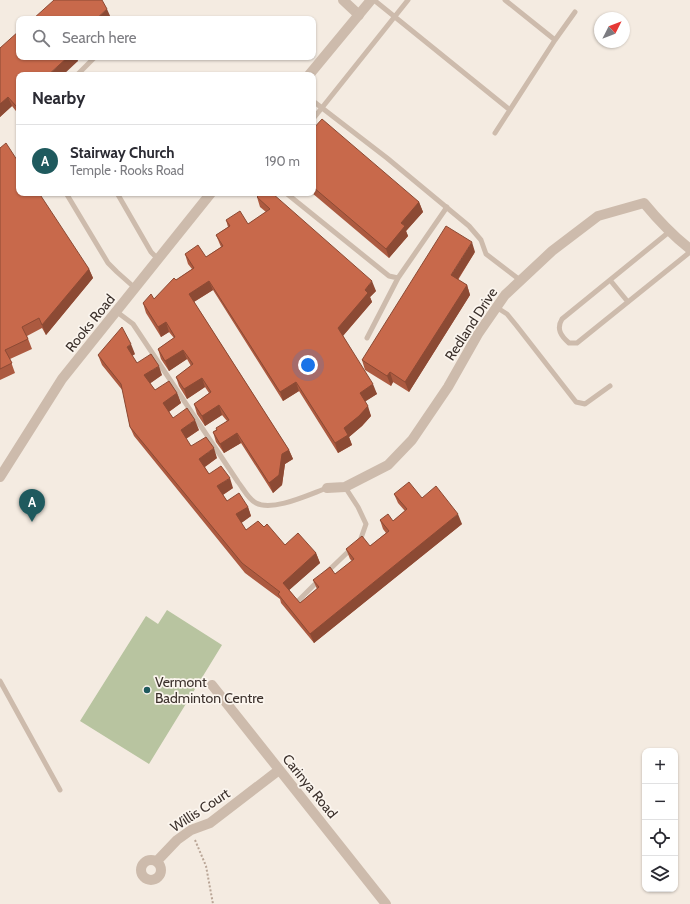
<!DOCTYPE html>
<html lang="en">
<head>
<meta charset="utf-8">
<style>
	body { margin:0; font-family:Cabin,sans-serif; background:#f7f7f7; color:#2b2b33 }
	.controls { position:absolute; right:12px; bottom:12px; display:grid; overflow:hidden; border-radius:8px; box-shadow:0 1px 3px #0004 }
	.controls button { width:36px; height:36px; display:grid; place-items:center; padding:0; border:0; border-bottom:1px solid #e1e1e2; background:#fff; color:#2b2b33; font:20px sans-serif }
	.compass { position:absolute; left:594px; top:12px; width:36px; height:36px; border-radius:50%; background:#fff; box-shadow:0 1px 3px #0004; rotate:48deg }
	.you { position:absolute; left:308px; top:365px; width:14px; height:14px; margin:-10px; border:3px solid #fff; border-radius:50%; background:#1a73e8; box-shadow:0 0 0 6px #1a73e833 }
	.badge { display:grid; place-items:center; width:26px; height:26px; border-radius:50%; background:#1f5a5e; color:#fff; font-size:13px; font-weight:700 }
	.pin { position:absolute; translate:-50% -33px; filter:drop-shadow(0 1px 2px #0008) }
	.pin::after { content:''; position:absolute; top:21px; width:14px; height:12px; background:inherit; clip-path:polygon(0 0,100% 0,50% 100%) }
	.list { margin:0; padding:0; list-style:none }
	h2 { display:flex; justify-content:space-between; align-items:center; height:52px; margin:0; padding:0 16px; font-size:17px }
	h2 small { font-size:13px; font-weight:400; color:#7c7c81 }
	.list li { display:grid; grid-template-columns:26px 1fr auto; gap:12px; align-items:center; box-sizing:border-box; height:72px; padding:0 16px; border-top:1px solid #e1e1e2 }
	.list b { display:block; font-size:15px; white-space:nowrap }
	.list p { margin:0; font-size:13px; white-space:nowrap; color:#7c7c81 }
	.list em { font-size:13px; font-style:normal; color:#7c7c81 }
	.icon { flex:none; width:22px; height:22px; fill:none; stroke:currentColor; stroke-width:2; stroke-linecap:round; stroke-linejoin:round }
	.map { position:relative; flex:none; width:690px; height:904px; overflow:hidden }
	.search { position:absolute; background:#fff; box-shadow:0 1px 3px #0004; left:16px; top:16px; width:300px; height:44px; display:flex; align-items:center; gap:10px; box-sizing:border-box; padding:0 14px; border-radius:8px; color:#7c7c81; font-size:15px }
	.panel { position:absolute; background:#fff; box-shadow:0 1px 3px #0004; left:16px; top:72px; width:300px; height:124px; border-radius:8px }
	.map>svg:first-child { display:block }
</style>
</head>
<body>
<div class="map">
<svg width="690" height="904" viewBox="0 0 690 904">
	<rect width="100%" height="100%" fill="#f4ebe1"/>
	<path fill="#b8c4a0" d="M 167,610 L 222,645 L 149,764 L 80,721 L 146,616 L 158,624 Z"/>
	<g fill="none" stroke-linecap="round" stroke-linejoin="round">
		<path stroke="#b9a596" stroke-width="2" stroke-dasharray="2 2" stroke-linecap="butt" d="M 195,840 L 206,866 L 213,904"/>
		<path stroke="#cdbbac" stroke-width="5" d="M 374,0 L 510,110
			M 555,40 L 575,12
			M 77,75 L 95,57
			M 313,101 L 387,158 L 469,226 L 481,240 L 486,254 L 520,280
			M 313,119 L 408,0
			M 495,133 L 555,40 L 505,0
			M 66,193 L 108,263 L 117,272 L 135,288
			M 117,193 L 151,252 L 158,259
			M 286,193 L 389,276 L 398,278 L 447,207
			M 669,232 L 562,319 C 556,329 561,336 569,343 L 577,343 L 690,252
			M 610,280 L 628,302
			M 496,307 L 507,314 L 516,325 L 576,402 L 585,404 L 610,386
			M 117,312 L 133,324 L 238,482 C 243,488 248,499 256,503 C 273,512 310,494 327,488
			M 367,338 L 398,278
			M 345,487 L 358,507 L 366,524 L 360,541
			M 326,573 L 352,548
			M 299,600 L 319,580
			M 0,681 L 60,790"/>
		<path stroke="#cdbbac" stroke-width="10" d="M 343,0 L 359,15
			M 327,488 L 345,487 L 388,465 L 412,440 L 448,387 L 478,334 L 505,295 L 552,251 L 598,216 L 644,203 C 658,220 672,235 690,249
			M 212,685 L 386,904
			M141 870a10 10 0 1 1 20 0a10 10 0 1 1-20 0Z
			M 157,861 L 177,840 L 191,830 L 210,823 L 279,770"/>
		<path stroke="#cdbbac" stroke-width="10" d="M 309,75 L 371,0
			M 0,477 L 62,379 L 211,193"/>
	</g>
	<path fill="#ac5a40" d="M 0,48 L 78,61 L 19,75 L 19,115 L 12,106 L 0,117 Z
		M 313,129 L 419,202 L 423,212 L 406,231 L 408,236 L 389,258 L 312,193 Z
		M 0,148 L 89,269 L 93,278 L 46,335 L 42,328 L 27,336 L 32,349 L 10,359 L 15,373 L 0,380 Z
		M 257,197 L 376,291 L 370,297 L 372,302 L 343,336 L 377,394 L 365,401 L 371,416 L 362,426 L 349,437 L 352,445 L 338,453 L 299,391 L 283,401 L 213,290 L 194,302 L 289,450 L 293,459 L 285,464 L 282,485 L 273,493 L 241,443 L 224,453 L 216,442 L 213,432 L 227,421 L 222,415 L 205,426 L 197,414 L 194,404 L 209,393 L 205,387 L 187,399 L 179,386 L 176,377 L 191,366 L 187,359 L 169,371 L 161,359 L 158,349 L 174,338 L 169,332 L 161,337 L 146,313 L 143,303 L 154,299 L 176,280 L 192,269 L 188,264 L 185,254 L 206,257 L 221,247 L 216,235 L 228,227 L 226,220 L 248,224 L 266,212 L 260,207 Z
		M 475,252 L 458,280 L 467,285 L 470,295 L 409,392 L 393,382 L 391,386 L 365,370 L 362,360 Z
		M 135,354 L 132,356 L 137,363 L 162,375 L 150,383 L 155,390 L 177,393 L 181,403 L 169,412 L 173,418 L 199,430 L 186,439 L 191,446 L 217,458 L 205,467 L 209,474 L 233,488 L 223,495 L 227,501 L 248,507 L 251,516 L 241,523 L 246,530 L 264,527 L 285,545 L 316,553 L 320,563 L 289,590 L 300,603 L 317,589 L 313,580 L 335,574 L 352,561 L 350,559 L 346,549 L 370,546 L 386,533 L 383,529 L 380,520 L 393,521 L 405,511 L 398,503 L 394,494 L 422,498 L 462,524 L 314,643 L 281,603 L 280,599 L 245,573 L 134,436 L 130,427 L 123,391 L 102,365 L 98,355 Z"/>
	<path fill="#8c4a34" d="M 107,9 L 111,18 L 110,19 L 96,19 Z
		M 68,57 L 77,57 L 78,61 L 63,75 L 48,75 Z
		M 8,97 L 12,106 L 0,117 L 0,104 Z
		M 19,104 L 19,114 L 16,106 Z
		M 419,202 L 423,212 L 406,231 L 408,236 L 389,258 L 386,249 L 401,223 Z
		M 472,242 L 475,252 L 454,285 L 451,275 Z
		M 89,269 L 93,278 L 46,335 L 42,325 Z
		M 209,281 L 213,290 L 192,303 L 189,294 Z
		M 372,281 L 376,291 L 370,297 L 372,302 L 341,338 L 338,328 L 365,290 Z
		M 467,285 L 470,295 L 409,392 L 405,382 Z
		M 166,322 L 169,332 L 161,337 L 158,327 Z
		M 131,344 L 135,354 L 130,357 L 127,347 Z
		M 183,350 L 187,359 L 169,371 L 165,361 Z
		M 159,366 L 162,375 L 148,385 L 144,375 Z
		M 390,372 L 393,382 L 391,386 L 387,376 Z
		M 202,378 L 205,387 L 187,399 L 184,389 Z
		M 296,382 L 299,391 L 283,401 L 280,392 Z
		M 373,384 L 377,394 L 363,403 L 360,393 Z
		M 177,393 L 181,403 L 167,413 L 163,403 Z
		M 219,405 L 222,415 L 205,426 L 202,416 Z
		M 368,406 L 371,416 L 362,426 L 349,437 L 352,445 L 338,453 L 335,443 L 344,428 Z
		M 195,420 L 199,430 L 184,440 L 181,430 Z
		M 237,433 L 241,443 L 224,453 L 220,444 Z
		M 214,448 L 217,458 L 203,468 L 199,459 Z
		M 289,450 L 293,459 L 285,464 L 282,485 L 273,493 L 269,483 L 282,454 Z
		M 230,478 L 233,488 L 221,496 L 217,486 Z
		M 248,507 L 251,516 L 240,524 L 236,514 Z
		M 458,514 L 462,524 L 314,643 L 310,634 Z
		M 316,553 L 320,563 L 287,592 L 283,583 Z"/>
	<path fill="#c8694b" stroke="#8c4a34" d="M 54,0 L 102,0 L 107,9 L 96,19 L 33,19 Z
		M 19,31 L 19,57 L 68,57 L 48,75 L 19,75 L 19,104 L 16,106 L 8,97 L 0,104 L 0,48 Z
		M 322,119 L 419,202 L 401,223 L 405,226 L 386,249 L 313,187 L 313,129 Z
		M 6,143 L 19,163 L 19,193 L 39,193 L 89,269 L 42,325 L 39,318 L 22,327 L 28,339 L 5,350 L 12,363 L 0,369 L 0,148 Z
		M 261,193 L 272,193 L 372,281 L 365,290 L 368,293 L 338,328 L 373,384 L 360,393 L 368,406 L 359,416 L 344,428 L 348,435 L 335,443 L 296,382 L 280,392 L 209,281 L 189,294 L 289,450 L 282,454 L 279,475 L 269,483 L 237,433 L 220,444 L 213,432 L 217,430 L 216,428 L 229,420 L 219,405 L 202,416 L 194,404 L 211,392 L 202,378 L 184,389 L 176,377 L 193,364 L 183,350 L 165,361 L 158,349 L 175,337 L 166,322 L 158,327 L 143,303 L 151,294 L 154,299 L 174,278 L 176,280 L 194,268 L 185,254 L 198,245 L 206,257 L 223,246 L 216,235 L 230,226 L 226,220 L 240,211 L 248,224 L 270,209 L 257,197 Z
		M 446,226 L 472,242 L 451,275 L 467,285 L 405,382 L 390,372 L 387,376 L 362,360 Z
		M 122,327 L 131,344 L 127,347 L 137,363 L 151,354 L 159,366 L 144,375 L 155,390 L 169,381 L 177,393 L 163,403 L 173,418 L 187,408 L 195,420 L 181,430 L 191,446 L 206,437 L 214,448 L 199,459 L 209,474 L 221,466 L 230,478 L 217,486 L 227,501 L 239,493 L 248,507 L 236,514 L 246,530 L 258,521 L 264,527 L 267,524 L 285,545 L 298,533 L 316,553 L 283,583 L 300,603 L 319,587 L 313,580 L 330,567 L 335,574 L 354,559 L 346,549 L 362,536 L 370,546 L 389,531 L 380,520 L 388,514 L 393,521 L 407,509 L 394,494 L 409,482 L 422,498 L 436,486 L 458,514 L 310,634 L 278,594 L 280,592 L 242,563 L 130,427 L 121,384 L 98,355 Z"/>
	<circle fill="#1f5a5e" stroke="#fbf5ee" stroke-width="1.5" cx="147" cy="690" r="4"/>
	<g text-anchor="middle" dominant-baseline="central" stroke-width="3.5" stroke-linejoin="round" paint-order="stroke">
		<g font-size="14" fill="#3b302b" stroke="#fbf5ee">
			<text transform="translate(90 323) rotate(-51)">Rooks Road</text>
			<text transform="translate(471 324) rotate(-57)">Redland Drive</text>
			<text transform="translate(310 786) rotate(51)">Carinya Road</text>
			<text transform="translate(200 810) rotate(-33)">Willis Court</text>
		</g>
		<g font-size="14" fill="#3b302b" stroke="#fbf5ee" text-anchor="start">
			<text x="155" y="682">Vermont<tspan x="155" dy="16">Badminton Centre</tspan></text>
		</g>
	</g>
</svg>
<div class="controls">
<button>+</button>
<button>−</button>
<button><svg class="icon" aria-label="locate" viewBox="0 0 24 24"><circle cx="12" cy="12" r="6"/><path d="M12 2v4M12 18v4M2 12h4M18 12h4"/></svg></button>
<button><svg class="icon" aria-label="layers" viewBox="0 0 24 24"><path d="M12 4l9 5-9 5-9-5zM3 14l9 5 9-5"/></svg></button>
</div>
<svg class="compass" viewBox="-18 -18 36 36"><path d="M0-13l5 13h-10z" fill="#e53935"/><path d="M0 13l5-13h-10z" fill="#7c7c81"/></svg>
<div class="you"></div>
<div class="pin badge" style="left:32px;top:522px">A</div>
<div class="search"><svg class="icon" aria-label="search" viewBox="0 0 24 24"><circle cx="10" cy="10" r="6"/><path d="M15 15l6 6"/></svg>Search here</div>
<section class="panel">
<h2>Nearby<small></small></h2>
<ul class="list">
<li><span class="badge">A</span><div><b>Stairway Church</b><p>Temple · Rooks Road</p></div><em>190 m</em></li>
</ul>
</section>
</div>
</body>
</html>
